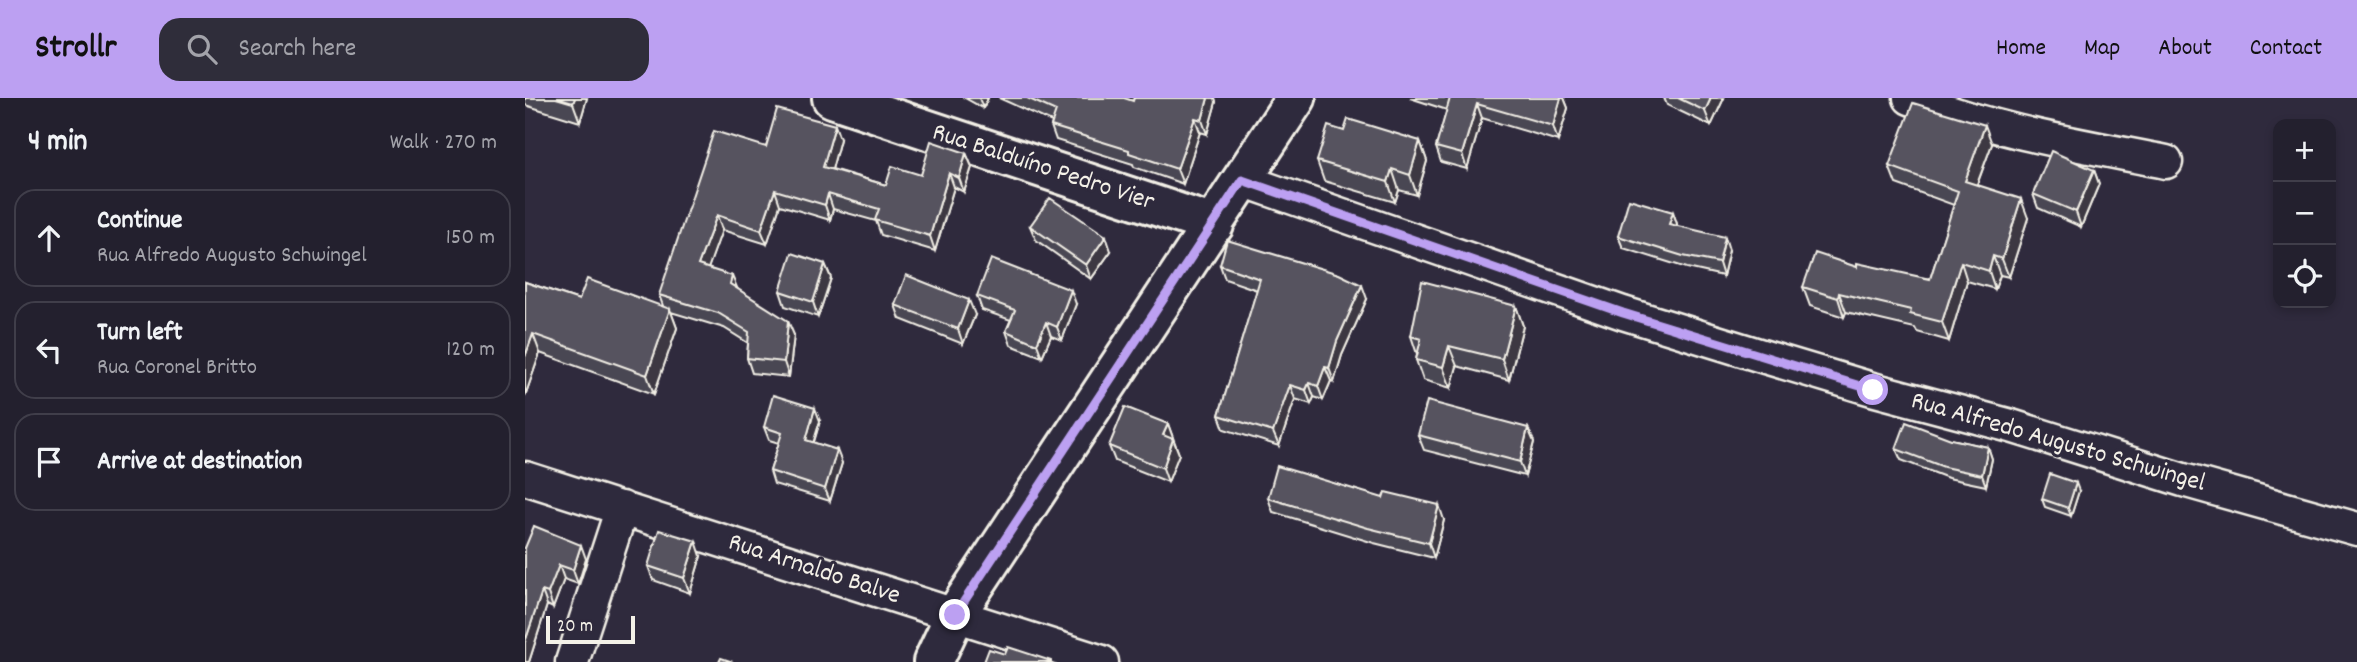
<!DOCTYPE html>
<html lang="en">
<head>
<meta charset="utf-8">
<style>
	body { margin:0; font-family:Dekko,sans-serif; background:#2f2d3a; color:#f1f3f6 }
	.controls { position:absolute; right:21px; top:21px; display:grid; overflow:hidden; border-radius:14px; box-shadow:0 4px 10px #0003 }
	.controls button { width:63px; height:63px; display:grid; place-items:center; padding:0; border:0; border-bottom:2px solid #403e4a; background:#23202e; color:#f1f3f6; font:35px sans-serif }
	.scale { position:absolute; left:21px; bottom:18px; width:89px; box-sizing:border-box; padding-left:7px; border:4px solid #f4f1e8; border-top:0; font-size:19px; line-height:24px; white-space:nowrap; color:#f4f1e8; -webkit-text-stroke:5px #2f2a3d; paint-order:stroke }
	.stop { position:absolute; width:21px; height:21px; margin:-16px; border:5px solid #bca0f2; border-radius:50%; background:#fff }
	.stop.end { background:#bca0f2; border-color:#fff; box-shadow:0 2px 7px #0008 }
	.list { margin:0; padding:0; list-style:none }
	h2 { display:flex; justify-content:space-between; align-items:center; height:91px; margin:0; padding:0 28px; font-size:30px }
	h2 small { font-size:23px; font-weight:400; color:#a3a3aa }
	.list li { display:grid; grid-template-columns:46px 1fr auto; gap:21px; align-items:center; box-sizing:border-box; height:98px; margin:0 14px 14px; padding:0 14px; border:2px solid #403e4a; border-radius:21px }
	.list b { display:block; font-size:26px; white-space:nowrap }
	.list p { margin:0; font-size:23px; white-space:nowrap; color:#a3a3aa }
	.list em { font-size:23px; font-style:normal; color:#a3a3aa }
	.icon { flex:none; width:38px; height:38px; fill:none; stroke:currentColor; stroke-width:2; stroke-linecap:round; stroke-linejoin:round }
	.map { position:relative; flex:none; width:1832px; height:564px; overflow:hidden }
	header { display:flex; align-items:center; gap:42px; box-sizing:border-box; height:98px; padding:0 35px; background:#bca0f2; color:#111 }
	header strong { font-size:33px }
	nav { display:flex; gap:38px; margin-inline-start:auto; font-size:24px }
	.search { width:490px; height:63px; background:#2f2d3a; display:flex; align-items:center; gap:18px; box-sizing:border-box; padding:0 24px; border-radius:21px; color:#a3a3aa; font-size:26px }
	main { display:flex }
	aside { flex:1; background:#23202e }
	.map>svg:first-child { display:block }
</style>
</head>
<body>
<header>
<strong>Strollr</strong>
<div class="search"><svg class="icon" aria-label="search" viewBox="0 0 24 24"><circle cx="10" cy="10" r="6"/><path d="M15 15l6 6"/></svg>Search here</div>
<nav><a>Home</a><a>Map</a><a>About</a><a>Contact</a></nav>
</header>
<main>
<aside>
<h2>4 min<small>Walk · 270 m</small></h2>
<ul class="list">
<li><svg class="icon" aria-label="ahead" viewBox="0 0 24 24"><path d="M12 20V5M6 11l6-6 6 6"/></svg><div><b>Continue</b><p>Rua Alfredo Augusto Schwingel</p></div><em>150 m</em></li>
<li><svg class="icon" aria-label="left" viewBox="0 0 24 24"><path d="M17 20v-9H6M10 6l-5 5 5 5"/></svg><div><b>Turn left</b><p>Rua Coronel Britto</p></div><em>120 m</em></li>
<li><svg class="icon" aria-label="arrive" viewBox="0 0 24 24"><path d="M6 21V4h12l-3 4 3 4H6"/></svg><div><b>Arrive at destination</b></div></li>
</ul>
</aside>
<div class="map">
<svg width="1832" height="564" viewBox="0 0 1832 564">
	<rect width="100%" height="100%" fill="#2f2a3d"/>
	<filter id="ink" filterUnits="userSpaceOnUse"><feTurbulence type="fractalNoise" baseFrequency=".0143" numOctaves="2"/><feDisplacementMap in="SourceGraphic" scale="14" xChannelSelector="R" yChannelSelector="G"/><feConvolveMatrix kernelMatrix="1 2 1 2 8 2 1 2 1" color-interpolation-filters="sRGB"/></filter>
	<g filter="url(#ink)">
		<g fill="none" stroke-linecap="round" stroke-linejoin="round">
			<g stroke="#f4f1e8" stroke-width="37">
				<path id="street" d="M 1385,0 C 1467,33 1555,47 1641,64
					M 717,82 L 1098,215 L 1240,259 L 1347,291 L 1486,328 L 1658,382 L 1832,431
					M 0,380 L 577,564
					M 47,564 L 97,410"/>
			</g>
			<g stroke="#f4f1e8" stroke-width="44">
				<path id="secondary" d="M 307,0 L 689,127
					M 408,564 L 430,517 L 771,0"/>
			</g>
			<use href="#street" stroke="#2f2a3d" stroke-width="32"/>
			<use href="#secondary" stroke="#2f2a3d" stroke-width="38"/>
		</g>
		<path fill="#4a4752" stroke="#f4f1e8" stroke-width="2" d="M 0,0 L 62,0 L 55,24 L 0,7 Z
			M 440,0 L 463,0 L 458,10 Z
			M 474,0 L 599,0 L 608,3 L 609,0 L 690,0 L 691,4 L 682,36 L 675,34 L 658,86 L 609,69 L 608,66 L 531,42 L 526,28 L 527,24 Z
			M 885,0 L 1039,0 L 1043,10 L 1033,43 L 957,20 L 942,71 L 916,64 L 911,49 L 922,12 Z
			M 1139,0 L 1199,0 L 1186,28 L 1142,7 Z
			M 819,33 L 895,43 L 902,63 L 892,97 L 874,92 L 870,104 L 799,83 L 792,63 Z
			M 315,41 L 307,71 L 361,87 L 396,77 L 441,55 L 447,69 L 439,94 L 429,89 L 410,153 L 356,137 L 351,123 L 308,111 L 305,122 L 255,107 L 242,146 L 197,132 L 183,170 L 212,191 L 269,237 L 264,279 L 227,275 L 222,260 L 223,245 L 199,230 L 146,214 L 152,230 L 129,296 L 15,255 L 0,298 L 0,184 L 54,202 L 138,208 L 134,197 L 241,49 Z
			M 1467,46 L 1452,87 L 1503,120 L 1484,179 L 1475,177 L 1470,191 L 1442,183 L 1424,243 L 1392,234 L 1390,230 L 1321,214 L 1319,219 L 1285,208 L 1278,189 L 1332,169 L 1405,181 L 1429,107 L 1371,86 L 1364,68 Z
			M 1569,72 L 1574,86 L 1556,129 L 1513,110 L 1508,96 Z
			M 1148,114 L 1152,126 L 1152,128 L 1204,152 L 1198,178 L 1162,170 L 1098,150 L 1093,138 Z
			M 505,128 L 586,153 L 566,181 L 511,142 Z
			M 300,166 L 306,180 L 293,219 L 260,208 L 255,193 Z
			M 695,167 L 842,201 L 817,257 L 809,284 L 806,283 L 798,302 L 789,299 L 786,306 L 770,301 L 754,348 L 699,331 L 694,317 L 732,192 L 700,181 Z
			M 452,198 L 551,206 L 537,242 L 526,238 L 517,259 L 486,247 L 481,233 L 486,222 L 457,212 Z
			M 370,207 L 450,217 L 438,246 L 375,221 Z
			M 991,208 L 998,228 L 984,282 L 932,268 L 926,290 L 898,282 L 891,262 L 892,256 L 886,238 Z
			M 295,323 L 289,344 L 317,365 L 305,403 L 249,386 L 245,373 L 254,345 L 244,342 L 239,329 Z
			M 643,326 L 654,356 L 643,384 L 590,363 L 584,348 Z
			M 1003,330 L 1009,344 L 1000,378 L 899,352 L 893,337 Z
			M 1426,341 L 1463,349 L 1467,361 L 1461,388 L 1423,380 L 1376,362 L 1371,351 Z
			M 1554,393 L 1546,418 L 1520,409 L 1517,401 Z
			M 743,400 L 919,422 L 909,460 L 849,445 L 748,414 Z
			M 0,450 L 61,461 L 53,486 L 39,481 L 28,510 L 22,507 L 4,564 L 0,564 Z
			M 176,458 L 165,495 L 128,482 L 123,468 Z"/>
		<path fill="#3c3942" stroke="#f4f1e8" stroke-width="2" d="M 50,0 L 62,0 L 55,24 L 48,5 Z
			M 454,0 L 463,0 L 458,10 Z
			M 683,0 L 690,0 L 691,4 L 682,36 L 677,22 Z
			M 1036,0 L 1039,0 L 1043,10 L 1033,43 L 1028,28 Z
			M 1186,0 L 1199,0 L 1186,28 L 1180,13 Z
			M 952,6 L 957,20 L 942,71 L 937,56 Z
			M 670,20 L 675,34 L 658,86 L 652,71 Z
			M 310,27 L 315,41 L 304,83 L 298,69 Z
			M 1460,27 L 1467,46 L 1446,102 L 1440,83 Z
			M 895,43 L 902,63 L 892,97 L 885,77 Z
			M 441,55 L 447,69 L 439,94 L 434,80 Z
			M 867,71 L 874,92 L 870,104 L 863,84 Z
			M 1569,72 L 1574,86 L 1556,129 L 1551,114 Z
			M 424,75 L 429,89 L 410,153 L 405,138 Z
			M 250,92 L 255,107 L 242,146 L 236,132 Z
			M 303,96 L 308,111 L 305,122 L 300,107 Z
			M 1496,101 L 1503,120 L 1484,179 L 1477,161 Z
			M 1148,114 L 1152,126 L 1149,139 L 1144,126 Z
			M 192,117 L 197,132 L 179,182 L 173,167 Z
			M 581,138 L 586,153 L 566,181 L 561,167 Z
			M 1200,139 L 1204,152 L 1198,178 L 1194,165 Z
			M 1468,158 L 1475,177 L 1470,191 L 1464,173 Z
			M 1436,164 L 1442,183 L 1424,243 L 1417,224 Z
			M 300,166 L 306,180 L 293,219 L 288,204 Z
			M 207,178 L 213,192 L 205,186 Z
			M 837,187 L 842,201 L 817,257 L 809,284 L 804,270 L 812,243 Z
			M 546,192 L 551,206 L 537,242 L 532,229 Z
			M 1314,195 L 1321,214 L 1319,219 L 1313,200 Z
			M 444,202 L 450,217 L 438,246 L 433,231 Z
			M 991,208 L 998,228 L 984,282 L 977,261 Z
			M 145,211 L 152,230 L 129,296 L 122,277 Z
			M 263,223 L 269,237 L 264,279 L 259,264 Z
			M 521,224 L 526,238 L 517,259 L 512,246 Z
			M 8,236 L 15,255 L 0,298 L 0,259 Z
			M 924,248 L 932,268 L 926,290 L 918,269 Z
			M 800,269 L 806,283 L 798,302 L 793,288 Z
			M 784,285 L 789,299 L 786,306 L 781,292 Z
			M 765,287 L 770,301 L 754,348 L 748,334 Z
			M 290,310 L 295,323 L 285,355 L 281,342 Z
			M 643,326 L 648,340 L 643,352 L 638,337 Z
			M 1003,330 L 1009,344 L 1000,378 L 995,364 Z
			M 648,341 L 654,356 L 643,384 L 638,370 Z
			M 1463,349 L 1467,361 L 1461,388 L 1457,377 Z
			M 312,352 L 317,365 L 305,403 L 300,391 Z
			M 1551,385 L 1554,393 L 1546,418 L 1543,410 Z
			M 914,407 L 919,422 L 909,460 L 904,445 Z
			M 171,443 L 176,458 L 165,495 L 159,480 Z
			M 56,447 L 61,461 L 53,486 L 48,472 Z
			M 34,467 L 39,481 L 28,510 L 23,495 Z
			M 17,493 L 22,507 L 4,564 L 0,564 L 0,544 Z"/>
		<path fill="#56525f" stroke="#f4f1e8" stroke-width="2" d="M 31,0 L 50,0 L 48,5 Z
			M 502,0 L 599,0 L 608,3 L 609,0 L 683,0 L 677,22 L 670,20 L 652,71 L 604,55 L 604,52 L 526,28 L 531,13 Z
			M 925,0 L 1036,0 L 1028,28 L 952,6 L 937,56 L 911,49 Z
			M 1153,0 L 1186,0 L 1180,13 Z
			M 1388,5 L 1460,27 L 1440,83 L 1496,101 L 1477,161 L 1468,158 L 1464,173 L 1436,164 L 1417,224 L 1385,216 L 1386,212 L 1314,195 L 1313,200 L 1278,189 L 1290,155 L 1332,169 L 1332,165 L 1405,181 L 1433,93 L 1364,68 Z
			M 252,11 L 310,27 L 298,69 L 361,87 L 367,68 L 396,77 L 406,43 L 441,55 L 434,80 L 424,75 L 405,138 L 350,122 L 354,111 L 303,96 L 300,107 L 250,92 L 236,132 L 192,117 L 173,167 L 207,178 L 205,186 L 263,223 L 259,264 L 222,260 L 224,234 L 193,215 L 134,197 L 189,33 L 241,49 Z
			M 823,21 L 895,43 L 885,77 L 867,71 L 863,84 L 792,63 L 803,28 L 819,33 Z
			M 1526,53 L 1569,72 L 1551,114 L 1508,96 Z
			M 525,100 L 581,138 L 561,167 L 505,128 Z
			M 1104,101 L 1148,114 L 1144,126 L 1200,139 L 1194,165 L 1158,158 L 1093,138 Z
			M 702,142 L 814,176 L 837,187 L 812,243 L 804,270 L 800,269 L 793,288 L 784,285 L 781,292 L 765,287 L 748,334 L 694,317 L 735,181 L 695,167 Z
			M 267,155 L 300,166 L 288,204 L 255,193 Z
			M 466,161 L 546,192 L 532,229 L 521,224 L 512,246 L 481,233 L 490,212 L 452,198 Z
			M 381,177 L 444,202 L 433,231 L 370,207 Z
			M 62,181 L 145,211 L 122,277 L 8,236 L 0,259 L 0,184 L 54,202 Z
			M 897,183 L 991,208 L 977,261 L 924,248 L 918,269 L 891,262 L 896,241 L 886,238 Z
			M 248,297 L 290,310 L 281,342 L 312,352 L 300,391 L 245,373 L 257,335 L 239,329 Z
			M 902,303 L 1003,330 L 995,364 L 893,337 Z
			M 600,309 L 643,326 L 638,337 L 648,341 L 638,370 L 584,348 Z
			M 1381,324 L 1426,341 L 1463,349 L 1457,377 L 1419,369 L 1371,351 Z
			M 752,368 L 858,400 L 860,394 L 914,407 L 904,445 L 843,430 L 743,400 Z
			M 1525,376 L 1551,385 L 1543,410 L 1517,401 Z
			M 9,428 L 56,447 L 48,472 L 34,467 L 23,495 L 17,493 L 0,544 L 0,450 Z
			M 134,432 L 171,443 L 159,480 L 123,468 Z
			M 483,549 L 526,563 L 526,564 L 459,564 L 464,551 L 480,556 Z
			M 196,560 L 208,564 L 194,564 Z"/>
	</g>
	<g fill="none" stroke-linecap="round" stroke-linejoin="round" filter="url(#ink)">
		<path stroke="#bca0f2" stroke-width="9" d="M 430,517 L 717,82 L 1098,215 L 1348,292"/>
	</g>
	<g text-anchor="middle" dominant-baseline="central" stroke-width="6" stroke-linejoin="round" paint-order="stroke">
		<g font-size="26" fill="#f4f1e8" stroke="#2f2a3d">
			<text transform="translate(518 70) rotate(18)">Rua Balduíno Pedro Vier</text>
			<text transform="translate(1533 345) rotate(16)">Rua Alfredo Augusto Schwingel</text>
			<text transform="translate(289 472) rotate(18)">Rua Arnaldo Balve</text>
		</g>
	</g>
</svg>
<div class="controls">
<button>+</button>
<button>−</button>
<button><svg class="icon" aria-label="locate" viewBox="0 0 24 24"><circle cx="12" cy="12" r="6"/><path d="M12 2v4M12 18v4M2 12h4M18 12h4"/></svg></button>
</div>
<div class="scale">20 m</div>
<div class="stop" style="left:1348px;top:292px"></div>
<div class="stop end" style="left:430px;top:517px"></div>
</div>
</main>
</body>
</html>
